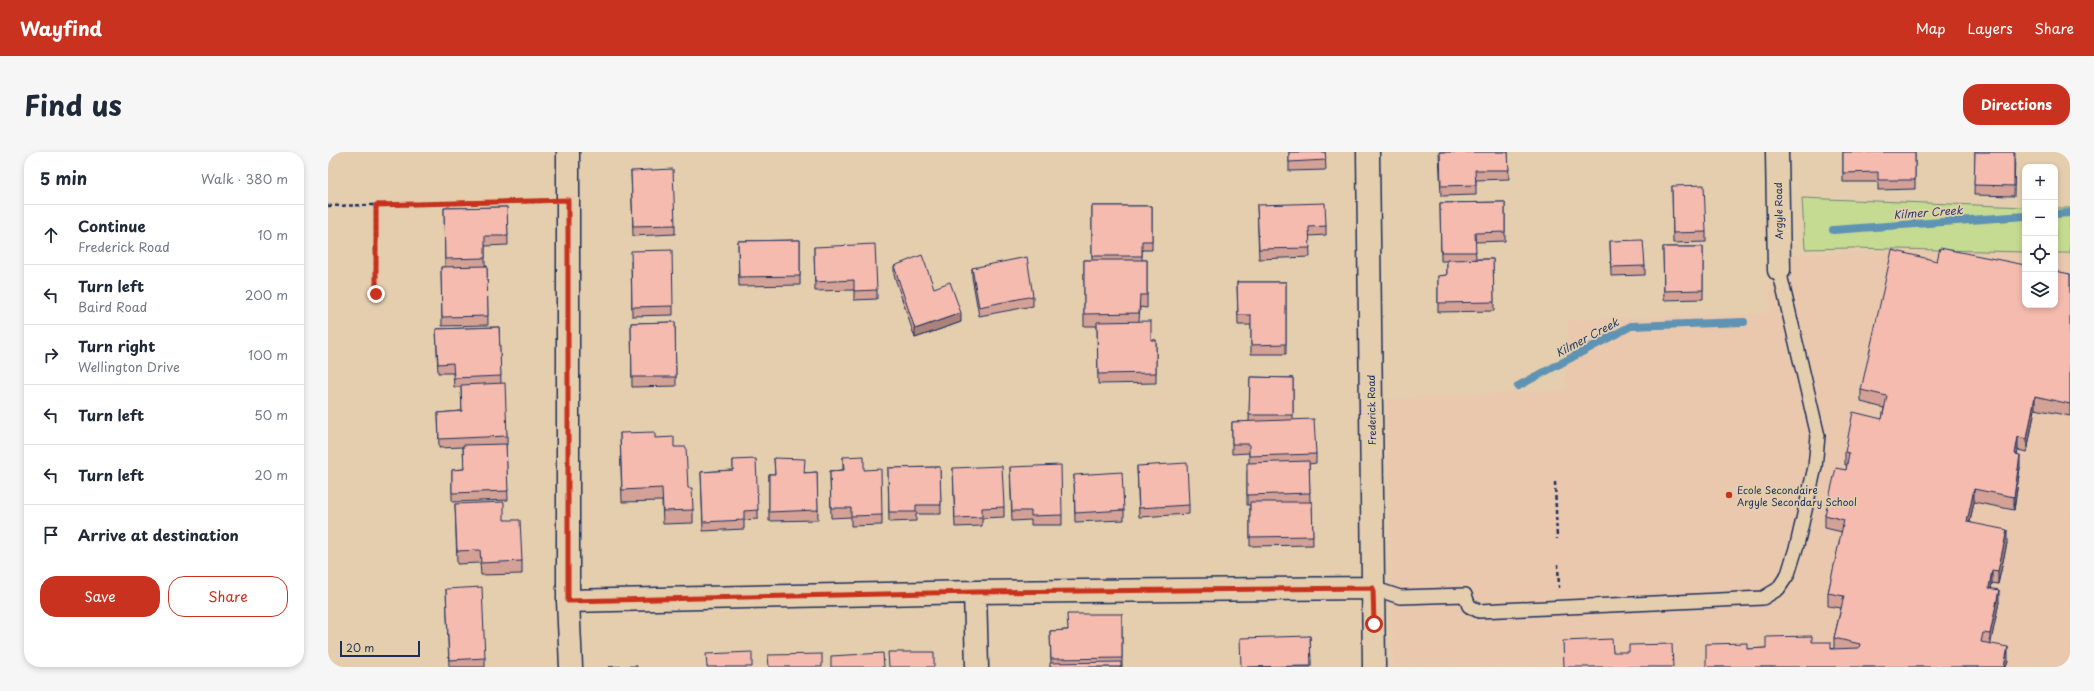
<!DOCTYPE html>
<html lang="en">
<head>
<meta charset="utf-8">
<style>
	body { margin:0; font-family:"Playpen Sans",sans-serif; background:#f6f6f7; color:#1f2937 }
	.controls { position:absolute; right:12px; top:12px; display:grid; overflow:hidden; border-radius:8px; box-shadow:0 2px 6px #0003 }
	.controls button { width:36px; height:36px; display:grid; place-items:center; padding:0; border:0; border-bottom:1px solid #e0e1e3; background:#fff; color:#1f2937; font:20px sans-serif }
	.scale { position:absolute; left:12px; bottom:10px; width:80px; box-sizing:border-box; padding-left:4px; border:2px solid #1b2f5e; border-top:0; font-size:11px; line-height:14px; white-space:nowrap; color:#1b2f5e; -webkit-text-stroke:3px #e5ceae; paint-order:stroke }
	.stop { position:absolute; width:12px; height:12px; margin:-9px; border:3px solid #c8321e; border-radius:50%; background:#fff }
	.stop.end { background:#c8321e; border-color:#fff; box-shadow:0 1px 4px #0008 }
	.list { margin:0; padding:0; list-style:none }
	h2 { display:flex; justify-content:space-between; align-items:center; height:52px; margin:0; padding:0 16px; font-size:17px }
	h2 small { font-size:13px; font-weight:400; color:#747a83 }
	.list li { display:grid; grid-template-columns:26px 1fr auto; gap:12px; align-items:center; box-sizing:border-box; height:60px; padding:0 16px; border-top:1px solid #e0e1e3 }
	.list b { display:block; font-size:15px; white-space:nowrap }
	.list p { margin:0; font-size:13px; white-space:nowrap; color:#747a83 }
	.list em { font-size:13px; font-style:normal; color:#747a83 }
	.actions { display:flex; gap:8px; padding:12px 16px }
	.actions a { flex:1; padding:9px 0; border:1px solid #c8321e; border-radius:16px; text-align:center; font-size:14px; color:#c8321e }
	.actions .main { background:#c8321e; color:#fff }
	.icon { flex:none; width:22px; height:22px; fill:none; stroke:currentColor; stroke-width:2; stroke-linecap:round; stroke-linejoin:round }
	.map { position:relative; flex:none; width:1742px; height:515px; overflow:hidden; border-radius:16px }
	header { display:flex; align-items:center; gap:24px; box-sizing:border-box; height:56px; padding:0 20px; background:#c8321e; color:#fff }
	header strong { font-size:19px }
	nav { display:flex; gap:22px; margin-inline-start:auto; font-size:14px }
	.intro { display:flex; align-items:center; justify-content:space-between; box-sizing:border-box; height:96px; padding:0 24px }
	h1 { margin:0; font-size:28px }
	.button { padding:10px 18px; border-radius:16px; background:#c8321e; color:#fff; font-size:14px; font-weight:700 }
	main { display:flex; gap:24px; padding:0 24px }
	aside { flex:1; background:#fff; border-radius:16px; box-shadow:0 2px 6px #0003 }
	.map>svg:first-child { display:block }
</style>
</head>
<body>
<header>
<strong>Wayfind</strong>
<nav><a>Map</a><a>Layers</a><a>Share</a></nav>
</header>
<div class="intro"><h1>Find us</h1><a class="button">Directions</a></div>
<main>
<aside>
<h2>5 min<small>Walk · 380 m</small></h2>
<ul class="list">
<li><svg class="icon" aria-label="ahead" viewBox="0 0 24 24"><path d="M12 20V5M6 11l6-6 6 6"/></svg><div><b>Continue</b><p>Frederick Road</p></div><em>10 m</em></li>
<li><svg class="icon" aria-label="left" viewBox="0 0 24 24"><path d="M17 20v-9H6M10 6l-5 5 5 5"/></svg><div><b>Turn left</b><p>Baird Road</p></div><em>200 m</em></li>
<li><svg class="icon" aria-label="right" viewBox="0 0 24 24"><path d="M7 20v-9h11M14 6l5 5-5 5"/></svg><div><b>Turn right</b><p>Wellington Drive</p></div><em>100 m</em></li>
<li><svg class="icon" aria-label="left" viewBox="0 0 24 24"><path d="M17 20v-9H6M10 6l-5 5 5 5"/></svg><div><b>Turn left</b></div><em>50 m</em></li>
<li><svg class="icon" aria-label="left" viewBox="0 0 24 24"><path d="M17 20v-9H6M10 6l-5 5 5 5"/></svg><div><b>Turn left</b></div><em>20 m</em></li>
<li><svg class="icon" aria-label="arrive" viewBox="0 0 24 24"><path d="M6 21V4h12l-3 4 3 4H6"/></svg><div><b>Arrive at destination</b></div></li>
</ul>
<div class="actions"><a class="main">Save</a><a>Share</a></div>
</aside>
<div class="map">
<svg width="1742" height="515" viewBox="0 0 1742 515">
	<rect width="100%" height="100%" fill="#e5ceae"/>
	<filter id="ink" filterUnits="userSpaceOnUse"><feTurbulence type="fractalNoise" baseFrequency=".025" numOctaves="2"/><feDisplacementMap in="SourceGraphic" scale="8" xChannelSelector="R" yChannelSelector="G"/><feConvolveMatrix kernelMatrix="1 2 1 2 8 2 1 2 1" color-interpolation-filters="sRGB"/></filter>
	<g filter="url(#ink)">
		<path fill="#eac8ae" d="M 1727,92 L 1742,92 L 1742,515 L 1065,515 L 1059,247 L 1237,238 L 1240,168 L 1442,161 L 1442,104 L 1697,94 L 1697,153 L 1727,153 Z"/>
		<path fill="#c4db91" stroke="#708578" d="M 1474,46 L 1697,55 L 1697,100 L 1525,96 L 1477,97 Z
			M 1727,56 L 1742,56 L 1742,101 L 1727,101 Z"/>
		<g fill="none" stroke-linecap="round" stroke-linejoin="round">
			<path stroke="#5e93b3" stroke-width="8" d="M 1727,62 L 1742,61
				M 1505,78 L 1697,64
				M 1190,234 L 1303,174 L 1416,170"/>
			<g stroke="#1b2f5e" stroke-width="16">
				<path id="lane" d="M 1045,436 L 1072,445 L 1137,443 L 1141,454 L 1151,459 L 1435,446 L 1450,437 L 1460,422 L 1469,393 L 1487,315 L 1490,284 L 1451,118"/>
			</g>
			<g stroke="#1b2f5e" stroke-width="25">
				<path id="street" d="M 240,0 L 240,449 L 243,515
					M 1040,0 L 1046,515
					M 1449,0 L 1451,118
					M 647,440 L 649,515
					M 240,449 L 647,440 L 1045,436"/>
			</g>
			<path stroke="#1b2f5e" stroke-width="2.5" stroke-dasharray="4 3" stroke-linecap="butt" d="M 48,53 L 48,142
				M 0,54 L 216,49
				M 1227,330 L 1229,387
				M 1230,412 L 1231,436"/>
			<use href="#lane" stroke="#e5ceae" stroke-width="13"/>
			<use href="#street" stroke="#e5ceae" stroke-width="22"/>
		</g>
		<path fill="#d3a196" stroke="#1b2f5e" d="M 961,0 L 997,0 L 998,18 L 961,19 Z
			M 1111,0 L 1180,0 L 1181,27 L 1148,28 L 1148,43 L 1113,44 Z
			M 1515,0 L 1587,0 L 1587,37 L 1550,38 L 1550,30 L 1515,30 Z
			M 1647,0 L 1687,0 L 1686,44 L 1646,43 Z
			M 303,19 L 347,73 L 347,82 L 305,84 Z
			M 1344,34 L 1378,80 L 1378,90 L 1345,91 Z
			M 1177,50 L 1177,89 L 1147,90 L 1148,107 L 1165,107 L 1166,159 L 1110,160 L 1110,124 L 1119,123 L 1119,109 L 1113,109 L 1112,51 Z
			M 929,53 L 998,74 L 998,83 L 981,84 L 982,105 L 931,107 Z
			M 764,54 L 824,54 L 824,98 L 814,98 L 814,108 L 819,108 L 819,156 L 812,155 L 811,169 L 823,188 L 828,188 L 828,231 L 770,232 L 769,174 L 756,174 L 756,108 L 764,108 Z
			M 179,55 L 180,93 L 157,94 L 157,114 L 159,114 L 160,173 L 114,174 L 113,115 L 117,115 L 116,56 Z
			M 472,88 L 472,133 L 411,134 L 410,89 Z
			M 1282,89 L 1317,114 L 1317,123 L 1283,124 Z
			M 486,95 L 549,138 L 549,147 L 526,148 L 526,138 L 487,139 Z
			M 1335,95 L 1375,95 L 1375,147 L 1336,148 Z
			M 303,109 L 345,154 L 345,163 L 304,164 Z
			M 1609,109 L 1742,122 L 1742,264 L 1707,257 L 1699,300 L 1690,298 L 1689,303 L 1692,316 L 1686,358 L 1646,350 L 1642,370 L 1679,391 L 1670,432 L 1664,431 L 1663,436 L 1671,450 L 1662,492 L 1680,508 L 1678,515 L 1378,515 L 1419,497 L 1438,496 L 1484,490 L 1503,497 L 1506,496 L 1506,486 L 1513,456 L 1500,454 L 1500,441 L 1514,380 L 1497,376 L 1497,363 L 1518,318 L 1519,313 L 1517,313 L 1517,300 L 1554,267 L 1556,256 L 1533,250 L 1533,238 Z
			M 566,114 L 606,136 L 633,170 L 587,186 L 566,123 Z
			M 644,116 L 705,144 L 705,154 L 651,164 L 644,125 Z
			M 909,130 L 958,130 L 958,202 L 923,202 L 923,173 L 910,173 Z
			M 347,170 L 348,234 L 304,235 L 303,171 Z
			M 171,175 L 173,231 L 179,284 L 179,293 L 178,293 L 180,348 L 124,350 L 124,318 L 136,317 L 135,295 L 111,296 L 110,261 L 134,259 L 133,235 L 126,235 L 125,221 L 110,221 L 108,177 Z
			M 922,225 L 965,226 L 965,268 L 988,302 L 988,311 L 981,312 L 982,350 L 984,350 L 985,393 L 922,394 L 922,353 L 919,353 L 919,320 L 921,311 L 921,301 L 904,302 L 904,270 L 921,270 Z
			M 292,281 L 346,295 L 360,336 L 365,358 L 365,371 L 335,372 L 334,349 L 294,350 Z
			M 515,305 L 536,318 L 554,363 L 554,373 L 523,374 L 523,365 L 503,366 L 502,319 L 515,318 Z
			M 446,306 L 476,321 L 489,320 L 490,368 L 441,369 L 441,322 L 447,322 Z
			M 405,308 L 430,358 L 430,367 L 416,368 L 416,377 L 375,379 L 373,320 L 405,318 Z
			M 809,314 L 861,353 L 861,362 L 811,365 Z
			M 612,315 L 613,362 L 588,362 L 588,369 L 561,370 L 560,316 Z
			M 682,315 L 734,363 L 734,373 L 703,373 L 703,368 L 684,369 Z
			M 625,316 L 676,355 L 676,365 L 654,366 L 654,374 L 627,375 Z
			M 746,323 L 796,358 L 796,368 L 747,370 Z
			M 127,352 L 176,368 L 194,409 L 194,422 L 153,423 L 152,411 L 129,412 Z
			M 118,437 L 157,506 L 157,515 L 121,515 Z
			M 794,462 L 794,515 L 722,515 L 723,511 L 722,479 L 739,478 Z
			M 982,484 L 983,515 L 912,515 Z"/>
		<path fill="#ac837a" stroke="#1b2f5e" d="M 633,161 L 633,170 L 587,186 L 587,177 Z
			M 1707,244 L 1707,257 L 1699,300 L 1699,287 Z
			M 1690,285 L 1690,298 L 1687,315 L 1687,302 Z
			M 1692,303 L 1692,316 L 1686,358 L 1686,345 Z
			M 1646,337 L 1646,350 L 1639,383 L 1639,370 Z
			M 1679,378 L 1679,391 L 1670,432 L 1670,419 Z
			M 1664,418 L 1664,431 L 1661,449 L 1661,436 Z
			M 1671,438 L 1671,450 L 1662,495 L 1662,482 Z
			M 1680,495 L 1680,508 L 1678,515 L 1676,515 Z"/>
		<path fill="#f5bbae" stroke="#1b2f5e" d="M 961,0 L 997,0 L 998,8 L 961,10 Z
			M 1112,0 L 1180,0 L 1181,18 L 1147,18 L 1148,33 L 1113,34 Z
			M 1515,0 L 1587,0 L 1587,28 L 1550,28 L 1550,20 L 1515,21 Z
			M 1647,0 L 1686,0 L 1686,34 L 1646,33 Z
			M 345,17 L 347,73 L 305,74 L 303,19 Z
			M 1376,33 L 1378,80 L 1345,81 L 1344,34 Z
			M 1177,50 L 1177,80 L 1147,81 L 1148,100 L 1113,100 L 1112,51 Z
			M 997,51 L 998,74 L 981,75 L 982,96 L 931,97 L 929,53 Z
			M 764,54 L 824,54 L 824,89 L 814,89 L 814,104 L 764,104 Z
			M 179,55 L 180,84 L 157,84 L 157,106 L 117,107 L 116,56 Z
			M 472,88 L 472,124 L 411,125 L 410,89 Z
			M 1315,88 L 1317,114 L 1283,115 L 1282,89 Z
			M 547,92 L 549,138 L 526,139 L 526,128 L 487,130 L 486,95 Z
			M 1335,95 L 1375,95 L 1375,138 L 1336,139 Z
			M 1612,96 L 1697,113 L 1697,153 L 1727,153 L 1727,119 L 1742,122 L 1742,252 L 1707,244 L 1699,287 L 1690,285 L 1687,302 L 1692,303 L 1686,345 L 1646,337 L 1639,370 L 1679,378 L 1670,419 L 1664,418 L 1661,436 L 1671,438 L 1662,482 L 1655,481 L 1653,490 L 1680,495 L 1676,515 L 1378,515 L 1378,492 L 1419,491 L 1419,497 L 1438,496 L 1438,485 L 1484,484 L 1484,490 L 1503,490 L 1503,497 L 1531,496 L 1532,492 L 1506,486 L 1516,444 L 1500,441 L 1516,368 L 1497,363 L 1508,316 L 1518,318 L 1521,301 L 1517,300 L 1525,260 L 1554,267 L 1559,244 L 1533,238 L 1564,98 L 1609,109 Z
			M 344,98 L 345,154 L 304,155 L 303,99 Z
			M 594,103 L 606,136 L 622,130 L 633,161 L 587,177 L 566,114 Z
			M 699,105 L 705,144 L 651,155 L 644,116 Z
			M 1165,107 L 1166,150 L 1110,151 L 1110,124 L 1119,123 L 1119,108 Z
			M 756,108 L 819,108 L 819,143 L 812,143 L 811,161 L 756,162 Z
			M 159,114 L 160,164 L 114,165 L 113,115 Z
			M 909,130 L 958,130 L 958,192 L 923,193 L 923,163 L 910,163 Z
			M 823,169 L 823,188 L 828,188 L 828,221 L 770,222 L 769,170 Z
			M 347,170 L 348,225 L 304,225 L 303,171 Z
			M 171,175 L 173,224 L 126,226 L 125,211 L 110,212 L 108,177 Z
			M 922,225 L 965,226 L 965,263 L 921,263 Z
			M 177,231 L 179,284 L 111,287 L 110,261 L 134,259 L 133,233 Z
			M 986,267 L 988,302 L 921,304 L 921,292 L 904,292 L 904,270 Z
			M 327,280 L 327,286 L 346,285 L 346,295 L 358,295 L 360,336 L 364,336 L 365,358 L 335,359 L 334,336 L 294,338 L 292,281 Z
			M 178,292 L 180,339 L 124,341 L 124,318 L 136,317 L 135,293 Z
			M 536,304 L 536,318 L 553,317 L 554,363 L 523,364 L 523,356 L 503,356 L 502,319 L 516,318 L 515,305 Z
			M 446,306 L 477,307 L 476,321 L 489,320 L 490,358 L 441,360 L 441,322 L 447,322 Z
			M 428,307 L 430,358 L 416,359 L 416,368 L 375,370 L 373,320 L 405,318 L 405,308 Z
			M 981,309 L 982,341 L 919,343 L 919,311 Z
			M 859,311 L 861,353 L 811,356 L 809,314 Z
			M 733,313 L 734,363 L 703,364 L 703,359 L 684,359 L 682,315 Z
			M 674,314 L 676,355 L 654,356 L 654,365 L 627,366 L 625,316 Z
			M 612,315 L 613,353 L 588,353 L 588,360 L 561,360 L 560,316 Z
			M 794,320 L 796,358 L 747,361 L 746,323 Z
			M 176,350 L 176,368 L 192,368 L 194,409 L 153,411 L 152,398 L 129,399 L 127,352 Z
			M 922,350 L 984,350 L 985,384 L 922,385 Z
			M 154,435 L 157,506 L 121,508 L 118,437 Z
			M 739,462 L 794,462 L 794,506 L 723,507 L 722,479 L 740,478 Z
			M 982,484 L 983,514 L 913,515 L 912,486 Z
			M 1284,487 L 1285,500 L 1301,500 L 1301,493 L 1344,492 L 1345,515 L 1236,515 L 1235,489 Z
			M 424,500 L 424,515 L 379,515 L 378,502 Z
			M 560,500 L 606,500 L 606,515 L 561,515 Z
			M 555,501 L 556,515 L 503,515 L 503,504 Z
			M 494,502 L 494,515 L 441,515 L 440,503 Z
			M 793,510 L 793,515 L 722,515 L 722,511 Z
			M 309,514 L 309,515 L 281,515 Z"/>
	</g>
	<g fill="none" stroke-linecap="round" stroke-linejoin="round" filter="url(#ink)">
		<path stroke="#c8321e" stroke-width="5" d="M 48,142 L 48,53 L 240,48 L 240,449 L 648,440 L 1045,436 L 1046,472"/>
	</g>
	<circle fill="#c8321e" stroke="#e5ceae" stroke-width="1.5" cx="1401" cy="343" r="4"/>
	<g text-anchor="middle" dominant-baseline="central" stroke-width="3.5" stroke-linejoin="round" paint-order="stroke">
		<g font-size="10" fill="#1b2f5e" stroke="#e5ceae">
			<text transform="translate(1450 59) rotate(-91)">Argyle Road</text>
			<text transform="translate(1043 258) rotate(-91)">Frederick Road</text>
		</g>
		<g font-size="10" fill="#1b2f5e" stroke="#e5ceae" text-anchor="start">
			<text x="1409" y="337">Ecole Secondaire<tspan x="1409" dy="12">Argyle Secondary School</tspan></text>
		</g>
		<g font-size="11" font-style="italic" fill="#26406c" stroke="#e5ceae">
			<text transform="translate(1600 60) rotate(-4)">Kilmer Creek</text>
			<text transform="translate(1259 185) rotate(-28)">Kilmer Creek</text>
		</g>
	</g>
</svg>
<div class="controls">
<button>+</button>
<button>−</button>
<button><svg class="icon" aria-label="locate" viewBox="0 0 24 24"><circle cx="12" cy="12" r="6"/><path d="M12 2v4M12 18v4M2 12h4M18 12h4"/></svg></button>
<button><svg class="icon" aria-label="layers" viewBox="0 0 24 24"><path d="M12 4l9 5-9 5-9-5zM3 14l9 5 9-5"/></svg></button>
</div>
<div class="scale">20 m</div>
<div class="stop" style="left:1046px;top:472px"></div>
<div class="stop end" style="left:48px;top:142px"></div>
</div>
</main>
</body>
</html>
